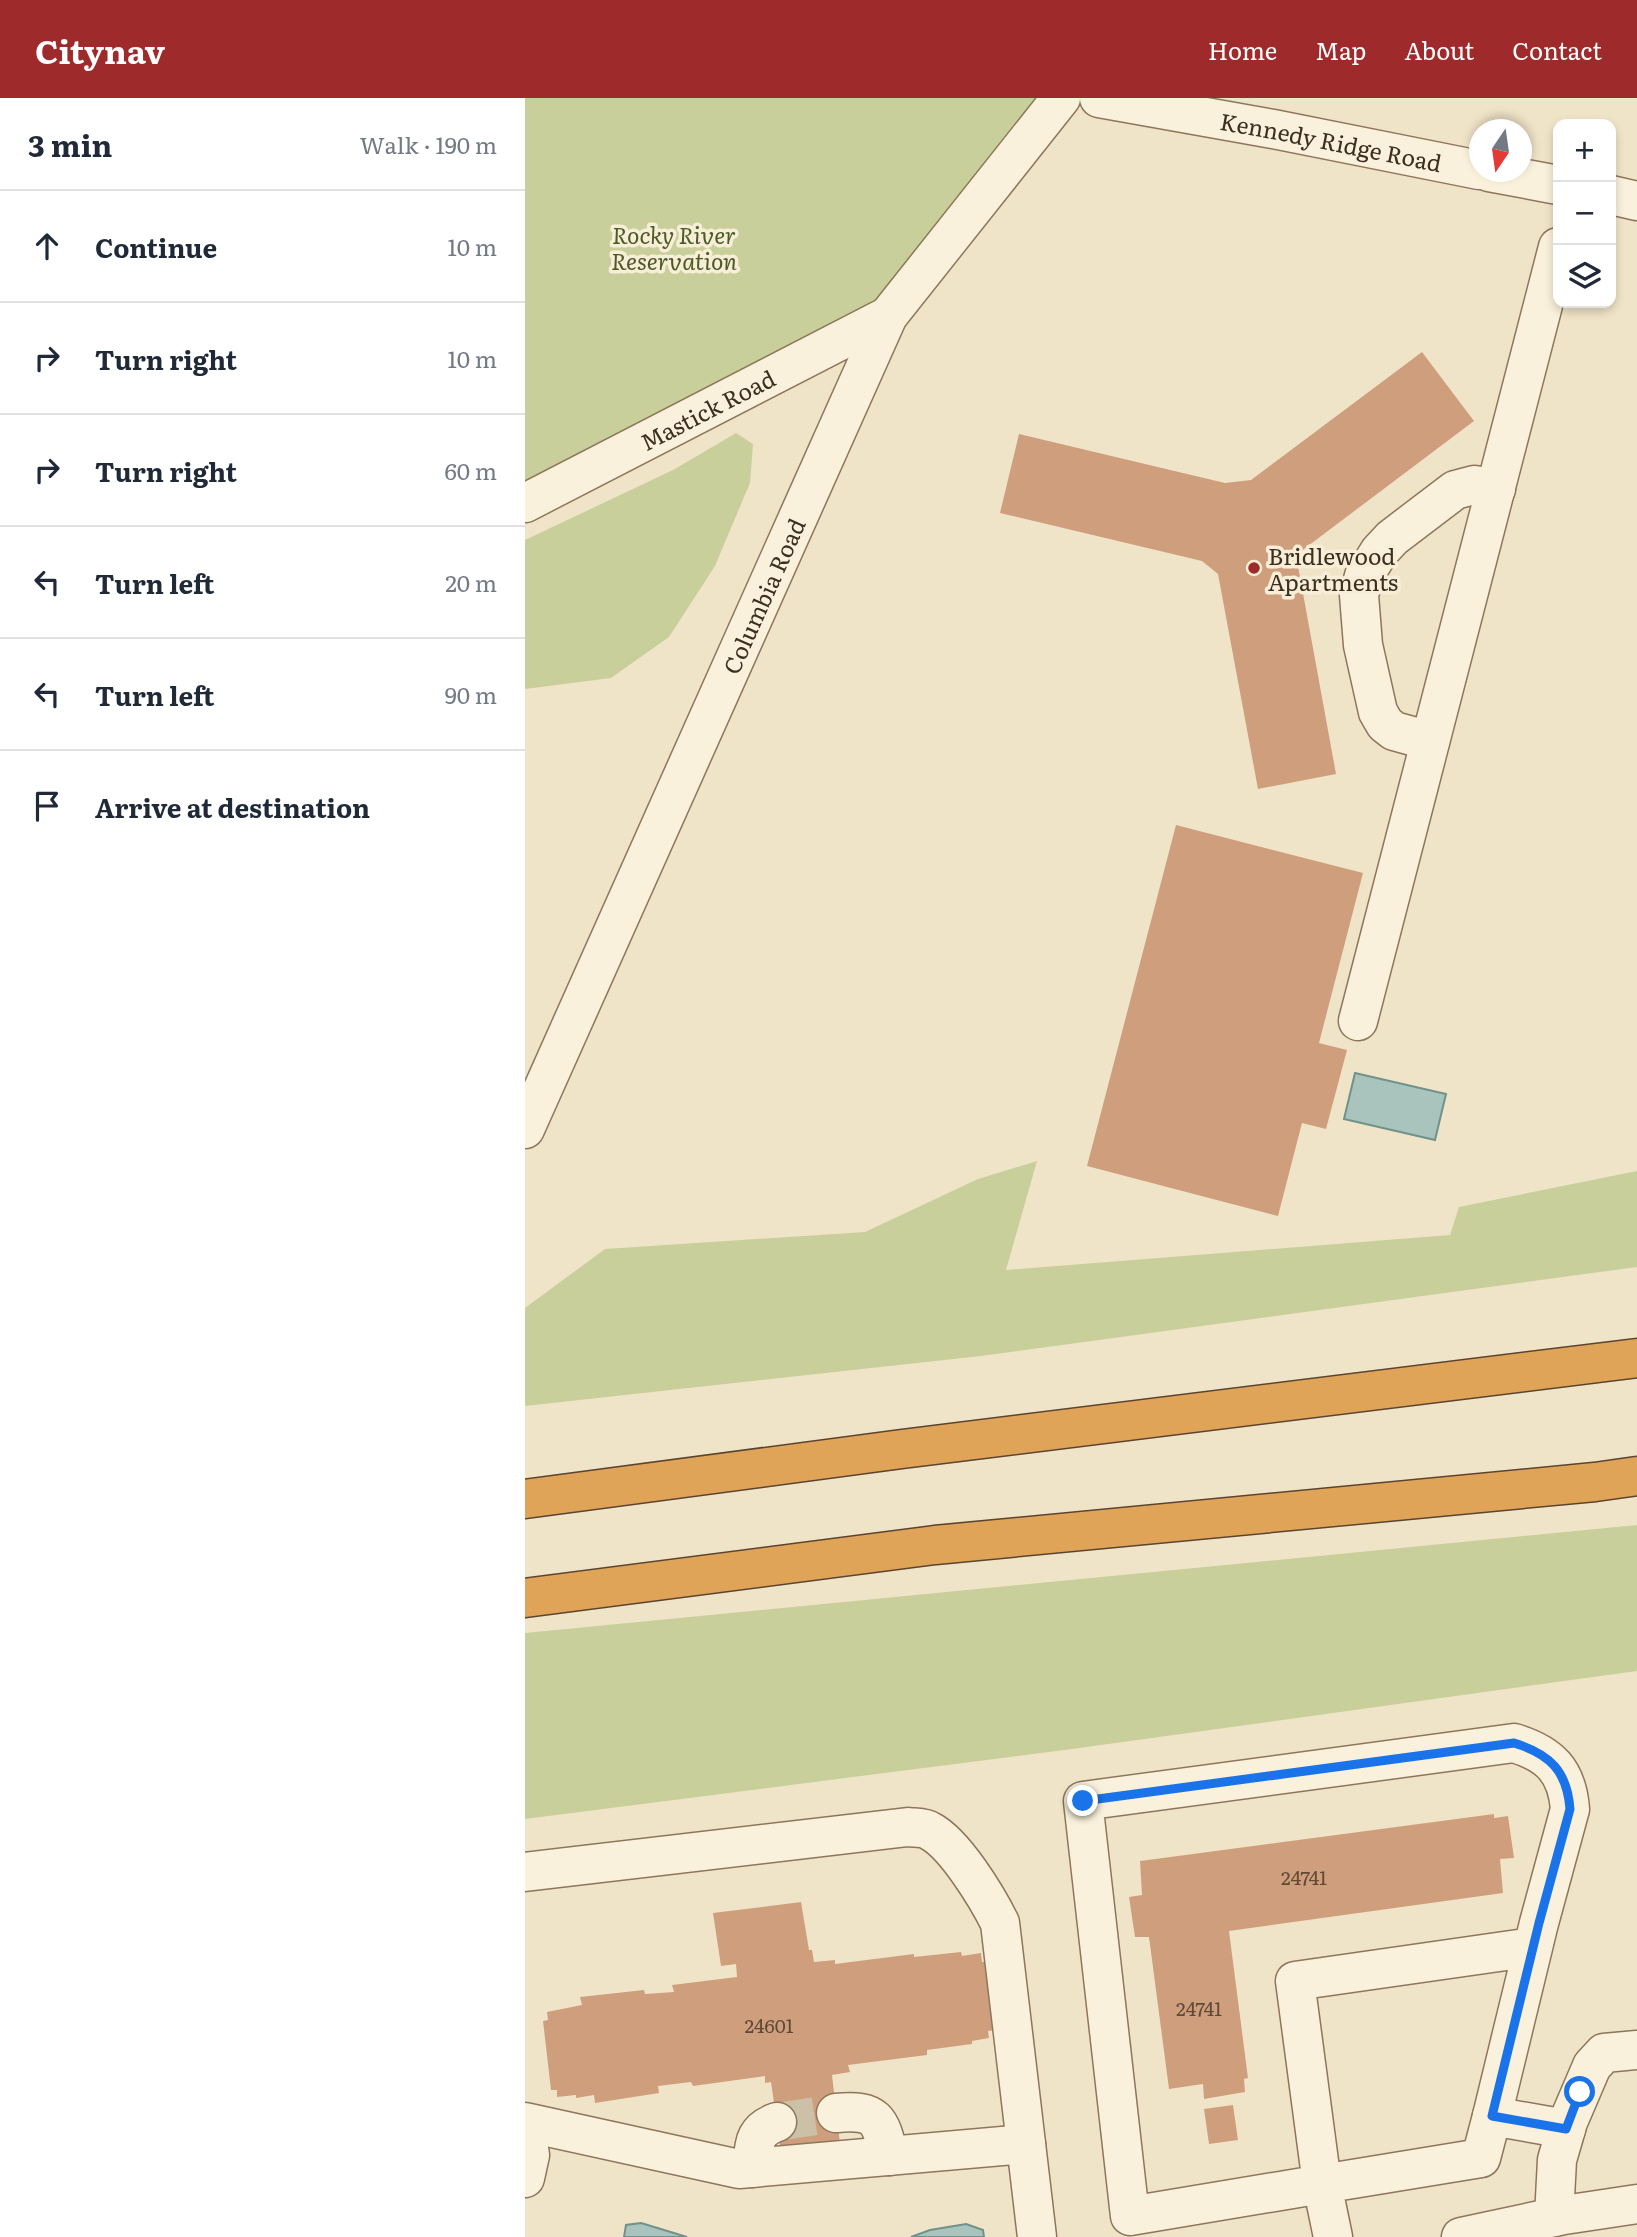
<!DOCTYPE html>
<html lang="en">
<head>
<meta charset="utf-8">
<style>
	body { margin:0; font-family:Literata,serif; background:#f6f6f7; color:#1f2937 }
	.controls { position:absolute; right:21px; top:21px; display:grid; overflow:hidden; border-radius:14px; box-shadow:0 4px 10px #0003 }
	.controls button { width:63px; height:63px; display:grid; place-items:center; padding:0; border:0; border-bottom:2px solid #e0e1e3; background:#fff; color:#1f2937; font:35px sans-serif }
	.compass { position:absolute; left:944px; top:21px; width:63px; height:63px; border-radius:50%; background:#fff; box-shadow:0 4px 10px #0003; rotate:193deg }
	.stop { position:absolute; width:21px; height:21px; margin:-16px; border:5px solid #1a73e8; border-radius:50%; background:#fff }
	.stop.end { background:#1a73e8; border-color:#fff; box-shadow:0 2px 7px #0008 }
	.list { margin:0; padding:0; list-style:none }
	h2 { display:flex; justify-content:space-between; align-items:center; height:91px; margin:0; padding:0 28px; font-size:30px }
	h2 small { font-size:23px; font-weight:400; color:#747a83 }
	.list li { display:grid; grid-template-columns:46px 1fr auto; gap:21px; align-items:center; box-sizing:border-box; height:112px; padding:0 28px; border-top:2px solid #e0e1e3 }
	.list b { display:block; font-size:26px; white-space:nowrap }
	.list em { font-size:23px; font-style:normal; color:#747a83 }
	.icon { flex:none; width:38px; height:38px; fill:none; stroke:currentColor; stroke-width:2; stroke-linecap:round; stroke-linejoin:round }
	.map { position:relative; flex:none; width:1112px; height:2139px; overflow:hidden }
	header { display:flex; align-items:center; gap:42px; box-sizing:border-box; height:98px; padding:0 35px; background:#9e2a2b; color:#fff }
	header strong { font-size:33px }
	nav { display:flex; gap:38px; margin-inline-start:auto; font-size:24px }
	main { display:flex }
	aside { flex:1; background:#fff }
	.map>svg:first-child { display:block }
</style>
</head>
<body>
<header>
<strong>Citynav</strong>
<nav><a>Home</a><a>Map</a><a>About</a><a>Contact</a></nav>
</header>
<main>
<aside>
<h2>3 min<small>Walk · 190 m</small></h2>
<ul class="list">
<li><svg class="icon" aria-label="ahead" viewBox="0 0 24 24"><path d="M12 20V5M6 11l6-6 6 6"/></svg><div><b>Continue</b></div><em>10 m</em></li>
<li><svg class="icon" aria-label="right" viewBox="0 0 24 24"><path d="M7 20v-9h11M14 6l5 5-5 5"/></svg><div><b>Turn right</b></div><em>10 m</em></li>
<li><svg class="icon" aria-label="right" viewBox="0 0 24 24"><path d="M7 20v-9h11M14 6l5 5-5 5"/></svg><div><b>Turn right</b></div><em>60 m</em></li>
<li><svg class="icon" aria-label="left" viewBox="0 0 24 24"><path d="M17 20v-9H6M10 6l-5 5 5 5"/></svg><div><b>Turn left</b></div><em>20 m</em></li>
<li><svg class="icon" aria-label="left" viewBox="0 0 24 24"><path d="M17 20v-9H6M10 6l-5 5 5 5"/></svg><div><b>Turn left</b></div><em>90 m</em></li>
<li><svg class="icon" aria-label="arrive" viewBox="0 0 24 24"><path d="M6 21V4h12l-3 4 3 4H6"/></svg><div><b>Arrive at destination</b></div></li>
</ul>
</aside>
<div class="map">
<svg width="1112" height="2139" viewBox="0 0 1112 2139">
	<rect width="100%" height="100%" fill="#f0e4c8"/>
	<path fill="#c9cf9b" d="M 0,0 L 543,0 L 378,200 L 0,393 Z
		M 211,335 L 228,346 L 225,385 L 190,468 L 144,539 L 86,580 L 0,591 L 0,442 L 148,372 Z
		M 512,1063 L 481,1172 L 925,1137 L 934,1109 L 1112,1073 L 1112,1169 L 456,1258 L 0,1308 L 0,1210 L 80,1151 L 340,1134 L 453,1081 Z
		M 1112,1427 L 1112,1573 L 547,1651 L 0,1721 L 0,1535 Z"/>
	<path fill="#a9c4bc" stroke="#6f938a" stroke-width="2" d="M 830,975 L 921,996 L 910,1042 L 819,1021 Z
		M 116,2125 L 162,2139 L 99,2139 L 101,2127 Z
		M 441,2126 L 458,2132 L 459,2139 L 386,2139 L 405,2132 Z"/>
	<path fill="#cf9f7d" d="M 897,254 L 949,323 L 771,457 L 811,676 L 733,691 L 693,476 L 677,463 L 475,415 L 494,336 L 700,385 L 726,382 Z
		M 651,727 L 838,775 L 794,945 L 822,952 L 801,1031 L 777,1025 L 753,1118 L 562,1068 Z
		M 969,1716 L 969,1720 L 983,1718 L 989,1760 L 975,1761 L 978,1795 L 704,1833 L 723,1980 L 719,1981 L 720,1994 L 679,2001 L 678,1986 L 644,1991 L 624,1839 L 610,1839 L 604,1799 L 617,1797 L 615,1763 Z
		M 276,1804 L 284,1852 L 287,1852 L 289,1864 L 310,1862 L 310,1866 L 389,1856 L 389,1859 L 436,1854 L 437,1858 L 456,1855 L 457,1864 L 463,1863 L 471,1932 L 463,1933 L 464,1940 L 447,1943 L 447,1946 L 402,1952 L 402,1957 L 323,1967 L 325,1974 L 307,1977 L 315,2046 L 256,2054 L 246,1984 L 240,1985 L 240,1978 L 168,1988 L 166,1984 L 133,1988 L 134,1995 L 70,2005 L 69,1997 L 51,2000 L 51,1997 L 32,1999 L 32,1992 L 26,1992 L 18,1923 L 23,1922 L 22,1914 L 57,1907 L 55,1899 L 119,1892 L 120,1896 L 149,1894 L 147,1887 L 212,1879 L 211,1866 L 196,1868 L 188,1815 Z
		M 708,2007 L 713,2042 L 684,2046 L 679,2011 Z"/>
	<g fill="none" stroke-linecap="round" stroke-linejoin="round">
		<path stroke="#ccc0a6" stroke-width="38" stroke-dasharray="38 19" stroke-linecap="butt" d="M 252,2024 L 311,2015"/>
		<g stroke="#8d765c" stroke-width="41">
			<g id="minor">
				<path id="s1" d="M 574,0 L 748,31 L 954,72"/>
				<path d="M 964,74 L 1033,87"/>
				<path d="M 1086,97 L 1112,103"/>
				<path id="s2" d="M 0,405 L 363,218"/>
				<path d="M 905,643 L 869,633 L 860,626 L 853,614 L 838,547 L 834,497 L 839,478 L 854,454 L 867,440 L 930,392 L 949,387 L 971,391"/>
				<path d="M 833,923 L 1033,149"/>
				<path id="s3" d="M 0,1031 L 363,218 L 536,0"/>
				<path d="M 0,1774 L 383,1729 C 390,1730 399,1729 405,1733 C 430,1746 462,1799 475,1825 L 512,2139"/>
				<path d="M 311,2015 C 353,2011 355,2022 364,2058"/>
				<path d="M 967,2018 L 1014,1825 L 1045,1711 C 1042,1673 1025,1656 989,1645 L 558,1703 L 605,2118 L 797,2086 L 770,1883 L 1008,1849"/>
				<path d="M 0,2024 L 214,2071 L 501,2046"/>
				<path d="M 0,2026 L 5,2057 L 0,2080"/>
				<path d="M 227,2070 C 230,2047 227,2033 252,2024"/>
				<path d="M 1029,2119 L 1032,2062 L 1043,2024 L 1067,1968 L 1079,1955 L 1112,1952"/>
				<path d="M 808,2139 L 797,2086 L 956,2060 L 967,2018 L 1041,2031"/>
				<path d="M 936,2139 L 1039,2117 L 1112,2106"/>
			</g>
		</g>
		<g stroke="#5b4430" stroke-width="41">
			<path id="highway" d="M 0,1401 L 377,1351 L 1112,1260
				M 0,1500 L 410,1447 L 1070,1384 L 1112,1378"/>
		</g>
		<use href="#minor" stroke="#faf1dc" stroke-width="38"/>
		<use href="#highway" stroke="#e0a458" stroke-width="38"/>
	</g>
	<g fill="none" stroke-linecap="round" stroke-linejoin="round">
		<path stroke="#1a73e8" stroke-width="9" d="M 558,1703 L 989,1645 C 1025,1656 1042,1673 1045,1711 L 1014,1825 L 967,2018 L 1041,2031 L 1055,1994"/>
	</g>
	<circle fill="#9e2a2b" stroke="#f7eed8" stroke-width="2.5" cx="729" cy="470" r="7"/>
	<g text-anchor="middle" dominant-baseline="central" stroke-width="7" stroke-linejoin="round" paint-order="stroke">
		<g font-size="19" fill="#624a37">
			<text x="779" y="1779">24741</text>
			<text x="674" y="1910">24741</text>
			<text x="244" y="1927">24601</text>
		</g>
		<g font-size="23" fill="#3d2e20" stroke="#f7eed8">
			<text stroke="none"><textPath href="#s1" startOffset="236">Kennedy Ridge Road</textPath></text>
			<text stroke="none"><textPath href="#s2" startOffset="205">Mastick Road</textPath></text>
			<text stroke="none"><textPath href="#s3" startOffset="584">Columbia Road</textPath></text>
		</g>
		<g font-size="23" font-style="italic" fill="#4d5a26" stroke="#f7eed8">
			<text x="149" y="136">Rocky River<tspan x="149" dy="26">Reservation</tspan></text>
		</g>
		<g font-size="23" fill="#3d2e20" stroke="#f7eed8" text-anchor="start">
			<text x="743" y="457">Bridlewood<tspan x="743" dy="26">Apartments</tspan></text>
		</g>
	</g>
</svg>
<div class="controls">
<button>+</button>
<button>−</button>
<button><svg class="icon" aria-label="layers" viewBox="0 0 24 24"><path d="M12 4l9 5-9 5-9-5zM3 14l9 5 9-5"/></svg></button>
</div>
<svg class="compass" viewBox="-18 -18 36 36"><path d="M0-13l5 13h-10z" fill="#e53935"/><path d="M0 13l5-13h-10z" fill="#747a83"/></svg>
<div class="stop" style="left:1055px;top:1994px"></div>
<div class="stop end" style="left:558px;top:1703px"></div>
</div>
</main>
</body>
</html>
